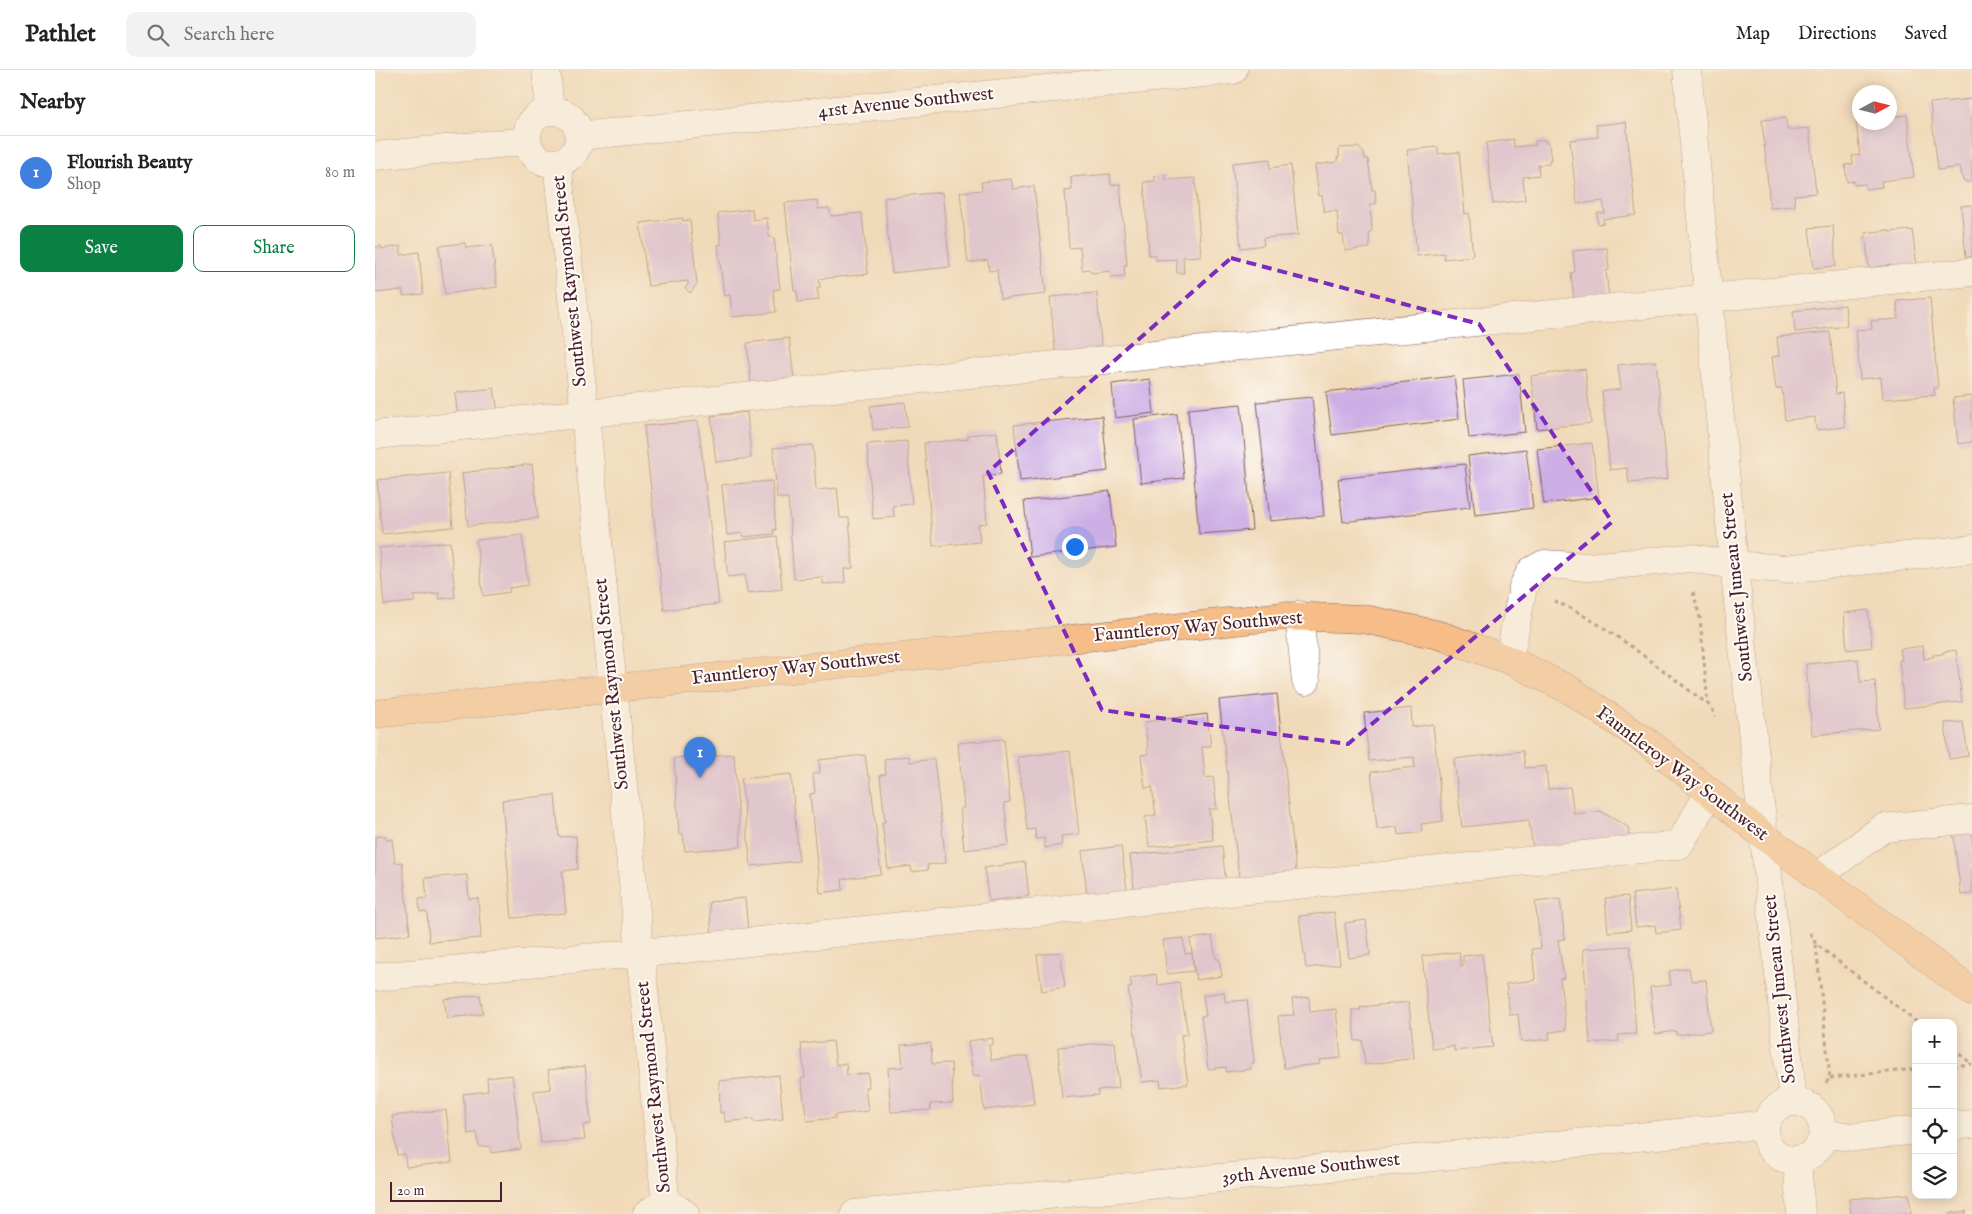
<!DOCTYPE html>
<html lang="en">
<head>
<meta charset="utf-8">
<style>
	body { margin:0; font-family:"IM FELL English",serif; background:#f2f2f2; color:#222 }
	.controls { position:absolute; right:15px; bottom:15px; display:grid; overflow:hidden; border-radius:10px; box-shadow:0 2px 12px #0003 }
	.controls button { width:45px; height:45px; display:grid; place-items:center; padding:0; border:0; border-bottom:1px solid #e0e0e0; background:#fff; color:#222; font:25px sans-serif }
	.compass { position:absolute; left:1477px; top:15px; width:45px; height:45px; border-radius:50%; background:#fff; box-shadow:0 2px 12px #0003; rotate:83deg }
	.scale { position:absolute; left:15px; bottom:12px; width:112px; box-sizing:border-box; padding-left:5px; border:2px solid #4a1f2b; border-top:0; font-size:14px; line-height:18px; white-space:nowrap; color:#4a1f2b; -webkit-text-stroke:4px #fdfcf7; paint-order:stroke }
	.you { position:absolute; left:699px; top:476px; width:18px; height:18px; margin:-12px; border:4px solid #fff; border-radius:50%; background:#1a73e8; box-shadow:0 0 0 8px #1a73e833 }
	.badge { display:grid; place-items:center; width:32px; height:32px; border-radius:50%; background:#0b8043; color:#fff; font-size:16px; font-weight:700 }
	.pin { position:absolute; translate:-50% -41px; filter:drop-shadow(0 1px 2px #0008) }
	.pin::after { content:''; position:absolute; top:26px; width:18px; height:15px; background:inherit; clip-path:polygon(0 0,100% 0,50% 100%) }
	.list { margin:0; padding:0; list-style:none }
	h2 { display:flex; justify-content:space-between; align-items:center; height:65px; margin:0; padding:0 20px; font-size:21px }
	h2 small { font-size:16px; font-weight:400; color:#767676 }
	.list li { display:grid; grid-template-columns:32px 1fr auto; gap:15px; align-items:center; box-sizing:border-box; height:75px; padding:0 20px; border-top:1px solid #e0e0e0 }
	.list b { display:block; font-size:19px; white-space:nowrap }
	.list p { margin:0; font-size:16px; white-space:nowrap; color:#767676 }
	.list em { font-size:16px; font-style:normal; color:#767676 }
	.actions { display:flex; gap:10px; padding:15px 20px }
	.actions a { flex:1; padding:11px 0; border:1px solid #0b8043; border-radius:10px; text-align:center; font-size:18px; color:#0b8043 }
	.actions .main { background:#0b8043; color:#fff }
	.icon { flex:none; width:28px; height:28px; fill:none; stroke:currentColor; stroke-width:2; stroke-linecap:round; stroke-linejoin:round }
	.map { position:relative; flex:none; width:1597px; height:1144px; overflow:hidden }
	header { display:flex; align-items:center; gap:30px; box-sizing:border-box; height:70px; padding:0 25px; background:#fff; border-bottom:1px solid #e0e0e0 }
	header strong { font-size:24px }
	nav { display:flex; gap:28px; margin-inline-start:auto; font-size:18px }
	.search { width:350px; height:45px; background:#f2f2f2; display:flex; align-items:center; gap:12px; box-sizing:border-box; padding:0 18px; border-radius:10px; color:#767676; font-size:19px }
	main { display:flex }
	aside { flex:1; background:#fff }
	.map>svg:first-child { display:block }
</style>
</head>
<body>
<header>
<strong>Pathlet</strong>
<div class="search"><svg class="icon" aria-label="search" viewBox="0 0 24 24"><circle cx="10" cy="10" r="6"/><path d="M15 15l6 6"/></svg>Search here</div>
<nav><a>Map</a><a>Directions</a><a>Saved</a></nav>
</header>
<main>
<aside>
<h2>Nearby<small></small></h2>
<ul class="list">
<li><span class="badge" style="background:#3f7fe0">1</span><div><b>Flourish Beauty</b><p>Shop</p></div><em>80 m</em></li>
</ul>
<div class="actions"><a class="main">Save</a><a>Share</a></div>
</aside>
<div class="map">
<svg width="1597" height="1144" viewBox="0 0 1597 1144">
	<rect width="100%" height="100%" fill="#fdfcf7"/>
	<filter id="ink" filterUnits="userSpaceOnUse"><feTurbulence type="fractalNoise" baseFrequency=".02" numOctaves="2"/><feDisplacementMap in="SourceGraphic" scale="10" xChannelSelector="R" yChannelSelector="G"/><feConvolveMatrix kernelMatrix="1 2 1 2 8 2 1 2 1" color-interpolation-filters="sRGB"/></filter>
	<filter id="wash" filterUnits="userSpaceOnUse"><feTurbulence type="fractalNoise" baseFrequency=".0096" numOctaves="4" result="noise"/><feDisplacementMap in="SourceGraphic" scale="20" xChannelSelector="R" yChannelSelector="G"/><feGaussianBlur stdDeviation="1.12" result="paint"/><feColorMatrix in="noise" values="0 0 0 0 0 0 0 0 0 0 0 0 0 0 0 0 0 1.4 0 .05"/><feComposite in="paint" operator="in"/></filter>
	<g filter="url(#wash)">
		<rect width="100%" height="100%" fill="#f1daba"/>
		<g id="blocks">
			<path fill="#cdaee5" d="M 1597,29 L 1597,111 L 1592,112 L 1588,110 L 1585,97 L 1563,100 L 1555,33 Z
				M 1481,41 L 1484,41 L 1484,52 L 1514,52 L 1514,47 L 1532,45 L 1539,107 L 1506,111 L 1507,117 L 1491,119 L 1490,114 L 1479,115 L 1479,111 L 1472,112 L 1470,95 L 1478,94 L 1477,86 L 1485,85 L 1481,51 L 1482,51 Z
				M 1411,48 L 1412,60 L 1434,58 L 1441,123 L 1419,125 L 1420,136 L 1395,138 L 1387,50 Z
				M 1251,52 L 1261,145 L 1228,149 L 1229,153 L 1223,154 L 1222,143 L 1230,143 L 1228,131 L 1202,134 L 1195,70 L 1223,67 L 1221,55 Z
				M 1138,69 L 1139,77 L 1161,75 L 1160,71 L 1171,70 L 1171,73 L 1174,73 L 1176,90 L 1174,90 L 1174,94 L 1163,95 L 1164,105 L 1148,107 L 1150,130 L 1118,134 L 1111,73 Z
				M 983,77 L 989,83 L 990,89 L 993,89 L 997,120 L 1000,120 L 1001,134 L 995,134 L 997,161 L 994,162 L 995,178 L 970,181 L 968,165 L 964,165 L 962,141 L 949,142 L 947,125 L 944,126 L 940,95 L 962,92 L 962,88 L 964,87 L 964,78 Z
				M 1063,77 L 1063,84 L 1084,82 L 1090,144 L 1094,143 L 1098,186 L 1069,189 L 1069,183 L 1042,186 L 1032,80 Z
				M 895,89 L 895,98 L 916,95 L 923,165 L 888,168 L 889,175 L 866,178 L 857,93 Z
				M 735,104 L 736,115 L 745,114 L 752,195 L 749,195 L 750,206 L 736,207 L 735,201 L 717,203 L 714,199 L 707,200 L 705,177 L 694,178 L 690,121 L 697,120 L 696,107 Z
				M 791,105 L 791,110 L 820,108 L 826,186 L 808,187 L 809,203 L 802,203 L 801,189 L 781,190 L 781,185 L 774,185 L 769,112 L 780,111 L 780,106 Z
				M 636,109 L 638,119 L 659,116 L 671,224 L 625,229 L 622,200 L 614,201 L 613,190 L 593,193 L 585,122 L 607,120 L 606,112 Z
				M 567,122 L 575,197 L 517,203 L 509,128 Z
				M 442,130 L 443,139 L 454,138 L 456,146 L 487,143 L 493,204 L 444,209 L 445,218 L 442,218 L 444,230 L 423,232 L 422,221 L 419,221 L 410,133 Z
				M 1597,135 L 1597,187 L 1591,187 L 1586,136 Z
				M 377,139 L 378,150 L 392,148 L 394,167 L 399,167 L 405,219 L 398,220 L 401,242 L 357,247 L 355,225 L 349,226 L 343,175 L 346,175 L 343,143 Z
				M 308,148 L 308,151 L 315,150 L 322,214 L 315,223 L 310,218 L 313,215 L 313,211 L 273,216 L 265,153 Z
				M 1458,156 L 1461,196 L 1439,198 L 1434,158 Z
				M 1514,160 L 1514,162 L 1537,160 L 1542,196 L 1517,199 L 1517,195 L 1494,198 L 1490,163 Z
				M 90,173 L 91,178 L 117,175 L 122,217 L 70,224 L 64,176 Z
				M 6,176 L 6,179 L 26,176 L 26,185 L 44,182 L 48,224 L 28,226 L 28,220 L 0,223 L 0,177 Z
				M 1232,178 L 1234,200 L 1231,201 L 1234,228 L 1199,232 L 1196,203 L 1200,202 L 1198,181 Z
				M 722,223 L 727,286 L 681,290 L 675,227 Z
				M 1555,228 L 1563,318 L 1559,318 L 1560,325 L 1508,329 L 1506,307 L 1485,309 L 1481,260 L 1497,259 L 1496,251 L 1523,249 L 1522,231 Z
				M 1470,235 L 1472,256 L 1420,262 L 1418,241 Z
				M 1455,262 L 1461,324 L 1467,323 L 1470,357 L 1441,360 L 1440,347 L 1410,350 L 1407,318 L 1401,319 L 1397,287 L 1404,286 L 1402,267 Z
				M 414,268 L 419,308 L 376,314 L 372,273 Z
				M 1281,291 L 1293,409 L 1254,413 L 1252,398 L 1235,400 L 1227,322 L 1246,319 L 1243,295 Z
				M 1210,299 L 1216,353 L 1162,359 L 1156,306 Z
				M 1144,304 L 1150,362 L 1094,368 L 1088,310 Z
				M 1079,306 L 1084,349 L 957,365 L 951,322 Z
				M 775,309 L 779,343 L 740,348 L 737,314 Z
				M 119,318 L 123,342 L 83,347 L 80,323 Z
				M 1597,326 L 1597,372 L 1583,374 L 1578,328 Z
				M 937,327 L 949,446 L 895,451 L 882,332 Z
				M 530,332 L 533,357 L 498,360 L 495,336 Z
				M 866,334 L 877,460 L 824,464 L 813,339 Z
				M 372,342 L 376,388 L 341,392 L 336,346 Z
				M 802,344 L 809,408 L 766,413 L 759,349 Z
				M 727,346 L 733,401 L 645,411 L 639,355 Z
				M 323,351 L 344,534 L 289,540 L 269,356 Z
				M 622,362 L 626,404 L 608,406 L 612,453 L 603,454 L 605,472 L 558,476 L 549,373 L 593,369 L 593,365 Z
				M 532,371 L 537,434 L 518,436 L 519,447 L 498,449 L 492,374 Z
				M 1217,373 L 1224,427 L 1169,434 L 1162,379 Z
				M 438,375 L 441,420 L 462,418 L 465,448 L 474,448 L 478,498 L 469,499 L 470,513 L 448,514 L 448,507 L 419,509 L 413,428 L 402,428 L 398,378 Z
				M 1151,379 L 1158,438 L 1100,445 L 1093,386 Z
				M 157,394 L 163,448 L 93,456 L 87,403 Z
				M 1090,394 L 1095,437 L 968,452 L 963,409 Z
				M 73,403 L 78,457 L 7,464 L 2,410 Z
				M 397,411 L 401,460 L 398,460 L 399,464 L 369,467 L 368,463 L 352,465 L 347,415 Z
				M 735,421 L 741,477 L 655,487 L 649,431 Z
				M 147,465 L 153,515 L 134,518 L 135,522 L 108,526 L 101,470 Z
				M 402,466 L 407,519 L 372,523 L 370,505 L 353,507 L 349,472 Z
				M 75,472 L 80,527 L 64,529 L 64,523 L 39,526 L 39,532 L 9,535 L 4,478 Z
				M 1493,540 L 1497,577 L 1472,580 L 1469,543 Z
				M 1548,576 L 1549,589 L 1558,587 L 1558,585 L 1568,584 L 1568,582 L 1581,580 L 1587,632 L 1529,638 L 1524,590 L 1527,590 L 1525,579 Z
				M 1483,589 L 1485,612 L 1500,611 L 1504,659 L 1437,665 L 1431,594 Z
				M 902,624 L 922,810 L 865,816 L 844,630 Z
				M 1036,638 L 1037,657 L 1058,654 L 1068,751 L 1046,754 L 1047,762 L 1023,765 L 1022,757 L 1002,759 L 996,702 L 1040,697 L 1039,687 L 994,691 L 989,643 Z
				M 832,644 L 836,676 L 827,677 L 830,708 L 838,707 L 842,739 L 834,739 L 838,770 L 774,777 L 770,747 L 781,745 L 777,717 L 770,718 L 766,685 L 773,684 L 770,652 Z
				M 1588,652 L 1593,686 L 1574,689 L 1570,653 Z
				M 629,669 L 635,732 L 629,733 L 634,775 L 589,780 L 585,738 L 589,738 L 583,673 Z
				M 695,681 L 704,764 L 686,766 L 687,775 L 670,778 L 669,768 L 661,769 L 660,759 L 652,760 L 643,687 Z
				M 1148,681 L 1150,698 L 1171,696 L 1173,719 L 1195,717 L 1199,744 L 1225,741 L 1253,757 L 1255,769 L 1158,780 L 1154,750 L 1087,757 L 1079,689 Z
				M 359,684 L 366,777 L 310,781 L 308,764 L 304,765 L 299,688 Z
				M 490,685 L 493,706 L 495,706 L 506,804 L 467,809 L 468,820 L 445,823 L 435,724 L 440,723 L 438,704 L 445,703 L 444,690 Z
				M 534,686 L 535,692 L 559,689 L 571,793 L 552,795 L 553,800 L 537,802 L 536,796 L 513,799 L 507,752 L 510,752 L 505,705 L 511,704 L 509,689 Z
				M 416,704 L 424,791 L 376,796 L 366,709 Z
				M 180,725 L 184,767 L 201,766 L 203,799 L 187,801 L 191,843 L 137,848 L 127,730 Z
				M 1597,759 L 1597,824 L 1586,825 L 1578,761 Z
				M 11,766 L 12,770 L 17,769 L 20,793 L 27,792 L 35,864 L 0,868 L 0,767 Z
				M 746,776 L 752,820 L 712,825 L 707,781 Z
				M 847,776 L 851,816 L 760,826 L 755,785 Z
				M 650,792 L 654,826 L 614,831 L 609,798 Z
				M 92,805 L 94,829 L 103,828 L 106,868 L 54,872 L 52,842 L 45,842 L 44,829 L 52,828 L 50,808 Z
				M 1301,819 L 1306,860 L 1281,863 L 1280,855 L 1261,857 L 1257,824 Z
				M 1253,826 L 1256,860 L 1233,862 L 1230,828 Z
				M 370,828 L 373,861 L 337,865 L 334,832 Z
				M 1185,829 L 1190,869 L 1183,870 L 1189,908 L 1185,909 L 1191,960 L 1174,962 L 1175,969 L 1146,972 L 1143,944 L 1135,945 L 1131,914 L 1160,910 L 1157,879 L 1166,878 L 1160,832 Z
				M 959,842 L 965,894 L 931,898 L 924,846 Z
				M 991,850 L 995,885 L 974,888 L 970,853 Z
				M 837,866 L 841,889 L 844,889 L 847,906 L 821,910 L 815,869 Z
				M 808,868 L 810,884 L 817,883 L 819,901 L 792,904 L 788,870 Z
				M 1255,876 L 1261,964 L 1243,965 L 1244,971 L 1215,973 L 1208,879 Z
				M 685,882 L 690,917 L 667,921 L 662,885 Z
				M 1084,882 L 1086,897 L 1088,897 L 1088,886 L 1107,884 L 1118,977 L 1079,981 L 1079,976 L 1057,979 L 1047,886 Z
				M 1314,898 L 1316,911 L 1331,910 L 1336,961 L 1301,965 L 1301,961 L 1280,964 L 1275,917 L 1296,915 L 1294,901 Z
				M 781,904 L 783,915 L 804,912 L 813,964 L 806,965 L 813,1014 L 786,1017 L 785,1010 L 767,1012 L 753,918 L 757,917 L 755,908 Z
				M 849,922 L 850,932 L 872,930 L 879,993 L 875,994 L 876,999 L 851,1002 L 851,997 L 833,999 L 826,946 L 831,946 L 828,925 Z
				M 105,925 L 108,944 L 72,948 L 69,929 Z
				M 934,927 L 935,942 L 961,939 L 966,988 L 944,990 L 945,994 L 909,998 L 903,946 L 919,945 L 917,929 Z
				M 1034,932 L 1039,988 L 990,995 L 987,970 L 980,971 L 977,940 L 986,940 L 985,937 Z
				M 618,968 L 618,974 L 614,975 L 616,990 L 653,986 L 659,1034 L 609,1040 L 605,1005 L 598,1006 L 593,971 Z
				M 458,971 L 461,995 L 471,993 L 472,1005 L 493,1003 L 494,1017 L 490,1017 L 493,1041 L 459,1045 L 460,1048 L 432,1051 L 426,1009 L 430,1008 L 426,974 Z
				M 740,972 L 744,1018 L 723,1020 L 723,1025 L 687,1028 L 683,977 Z
				M 556,973 L 557,994 L 576,993 L 578,1033 L 555,1034 L 556,1040 L 516,1042 L 513,998 L 528,997 L 526,975 Z
				M 210,996 L 216,1054 L 208,1055 L 210,1070 L 166,1073 L 159,1021 L 176,1019 L 173,1000 Z
				M 137,1005 L 146,1079 L 116,1083 L 115,1076 L 104,1077 L 102,1063 L 93,1064 L 88,1024 L 113,1021 L 112,1008 Z
				M 404,1005 L 408,1049 L 379,1052 L 378,1049 L 350,1052 L 349,1042 L 345,1043 L 344,1011 Z
				M 71,1040 L 77,1092 L 31,1097 L 30,1084 L 22,1085 L 17,1046 Z
				M 1534,1124 L 1536,1144 L 1476,1144 L 1474,1129 Z
				M 1591,1141 L 1591,1144 L 1573,1144 L 1573,1143 Z"/>
		</g>
	</g>
	<g filter="url(#ink)">
		<use href="#blocks" fill-opacity="0" stroke="#84605d" stroke-width="1"/>
		<g fill="none" stroke-linecap="round" stroke-linejoin="round">
			<g stroke="#84605d" stroke-width="29">
				<path id="minor" d="M 171,0 L 175,41
					M 1312,0 L 1359,495 L 1418,1032
					M152 67a26 26 0 1 1 52 0a26 26 0 1 1-52 0Z
					M 204,66 L 858,0
					M 0,86 L 152,71
					M 182,93 L 210,344 L 291,1135
					M 0,365 L 1334,228 L 1597,202
					M 924,545 L 931,611
					M 1134,590 L 1148,517 L 1156,501 L 1169,494 L 1213,497 L 1316,488 L 1359,495 L 1410,499 L 1597,479
					M 1442,807 L 1508,758 L 1597,749
					M 0,907 L 308,879 L 1304,775 L 1335,722
					M1390 1061a29 29 0 1 1 58 0a29 29 0 1 1-58 0Z
					M 1578,1056 L 1597,1054
					M 1448,1064 L 1480,1067 L 1541,1060
					M 1422,1090 L 1426,1144
					M 272,1144 C 284,1133 298,1133 310,1144
					M 480,1144 L 1374,1056 L 1390,1058"/>
			</g>
			<g stroke="#84605d" stroke-width="29">
				<path id="major" d="M 0,644 L 908,546 L 989,549 L 1064,565 L 1134,590 L 1195,620 L 1275,674 L 1389,766 L 1597,922"/>
			</g>
			<path stroke="#84605d" stroke-width="3" stroke-dasharray="4 4" stroke-linecap="butt" d="M 1318,522 L 1325,548 L 1333,635
				M 1179,531 C 1232,553 1287,601 1334,635 L 1337,638 L 1340,647
				M 1435,863 L 1441,874 L 1543,953
				M 1441,875 L 1455,1008 L 1450,1014
				M 1578,979 L 1597,994
				M 1578,996 L 1597,994
				M 1455,1008 L 1541,999"/>
			<use href="#minor" stroke="#fff" stroke-width="28"/>
			<use href="#major" stroke="#f7bd88" stroke-width="28"/>
		</g>
	</g>
	<path d="M0 0H1597V1144H0ZM 856,188 L 1104,254 L 1237,452 L 973,674 L 727,640 L 613,402 Z" fill="#f1daba" fill-opacity=".55" fill-rule="evenodd"/>
	<path fill="none" stroke="#7b2cbf" stroke-width="4" stroke-dasharray="10 6" stroke-linejoin="round" d="M 856,188 L 1104,254 L 1237,452 L 973,674 L 727,640 L 613,402 Z"/>
	<g text-anchor="middle" dominant-baseline="central" stroke-width="4" stroke-linejoin="round" paint-order="stroke">
		<g font-size="19" fill="#4a1f2b" stroke="#fdfcf7">
			<text transform="translate(531 33) rotate(-6)">41st Avenue Southwest</text>
			<text transform="translate(195 211) rotate(-96)">Southwest Raymond Street</text>
			<text transform="translate(1362 517) rotate(-96)">Southwest Juneau Street</text>
			<text transform="translate(823 557) rotate(-5)">Fauntleroy Way Southwest</text>
			<text transform="translate(421 598) rotate(-6)">Fauntleroy Way Southwest</text>
			<text transform="translate(237 614) rotate(-96)">Southwest Raymond Street</text>
			<text transform="translate(1307 704) rotate(37)">Fauntleroy Way Southwest</text>
			<text transform="translate(1405 919) rotate(-96)">Southwest Juneau Street</text>
			<text transform="translate(279 1017) rotate(-96)">Southwest Raymond Street</text>
			<text transform="translate(936 1099) rotate(-6)">39th Avenue Southwest</text>
		</g>
	</g>
</svg>
<div class="controls">
<button>+</button>
<button>−</button>
<button><svg class="icon" aria-label="locate" viewBox="0 0 24 24"><circle cx="12" cy="12" r="6"/><path d="M12 2v4M12 18v4M2 12h4M18 12h4"/></svg></button>
<button><svg class="icon" aria-label="layers" viewBox="0 0 24 24"><path d="M12 4l9 5-9 5-9-5zM3 14l9 5 9-5"/></svg></button>
</div>
<svg class="compass" viewBox="-18 -18 36 36"><path d="M0-13l5 13h-10z" fill="#e53935"/><path d="M0 13l5-13h-10z" fill="#767676"/></svg>
<div class="scale">20 m</div>
<div class="you"></div>
<div class="pin badge" style="left:325px;top:708px;background:#3f7fe0">1</div>
</div>
</main>
</body>
</html>
